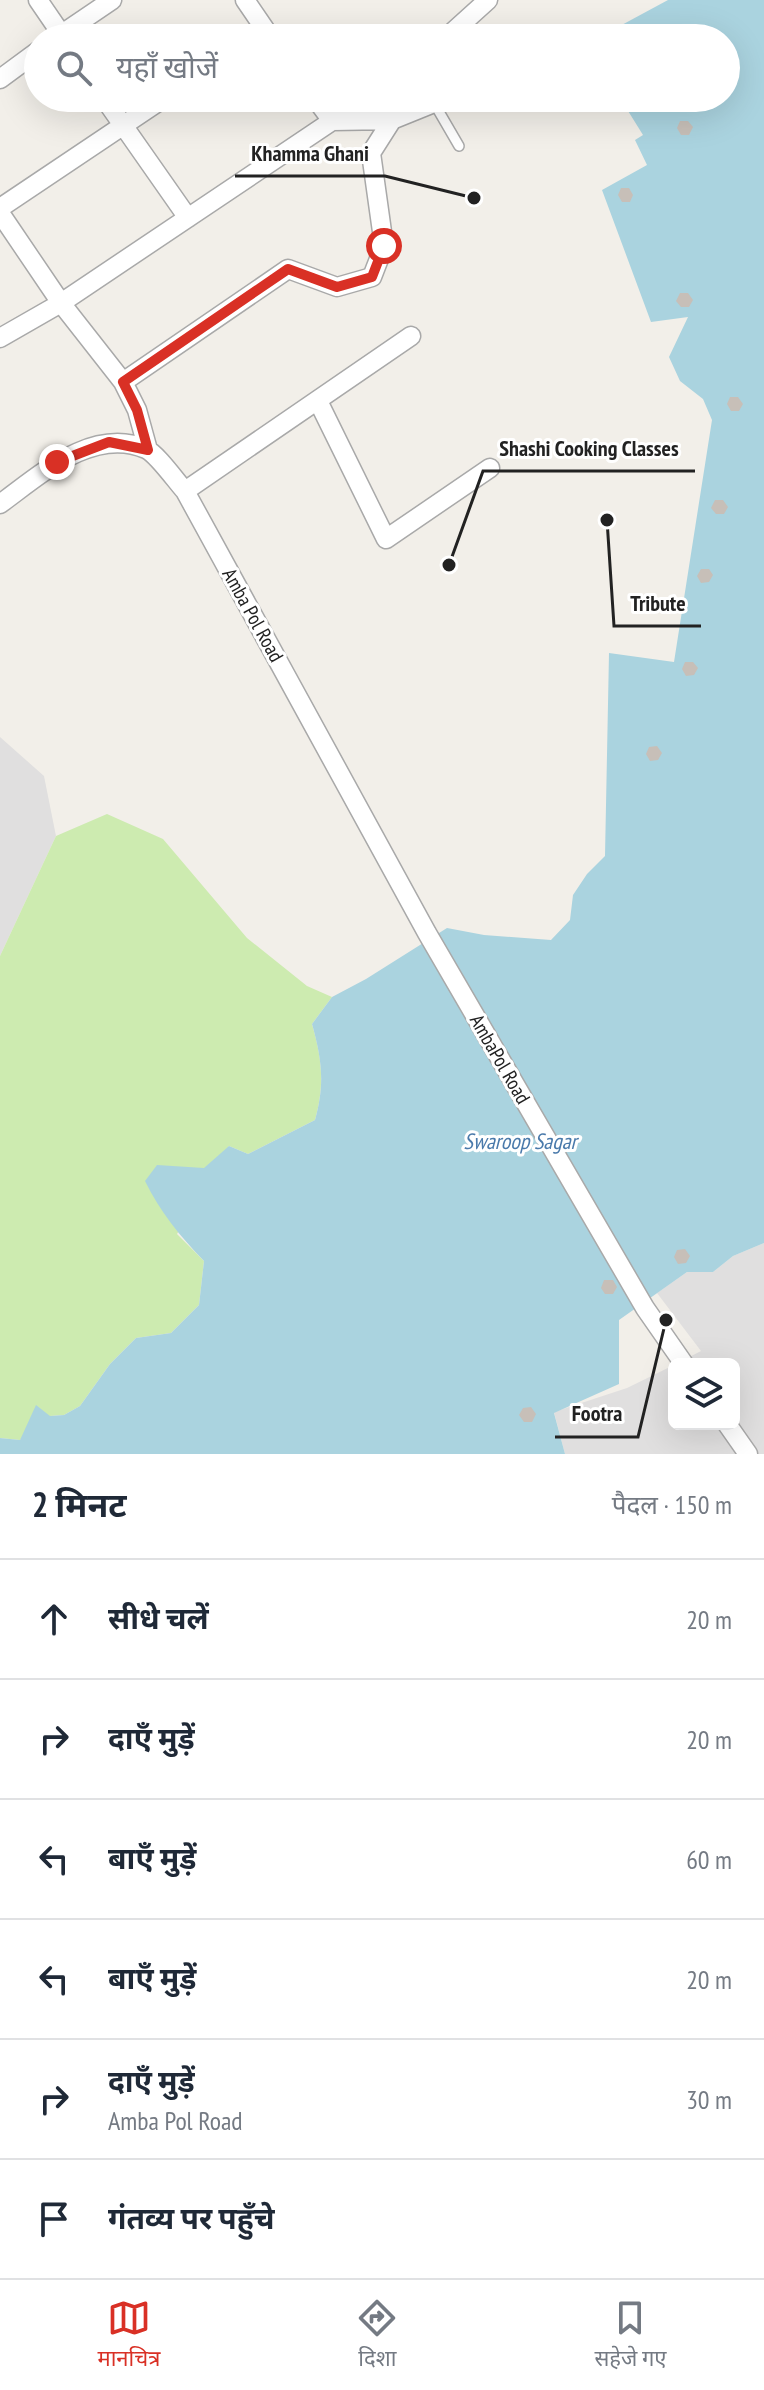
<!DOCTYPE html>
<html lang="hi">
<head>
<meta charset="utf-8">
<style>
	body { margin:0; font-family:"PT Sans Narrow","Noto Sans Devanagari",sans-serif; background:#f6f6f7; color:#1f2937 }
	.controls { position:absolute; right:24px; bottom:24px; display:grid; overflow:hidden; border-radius:12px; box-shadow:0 8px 32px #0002 }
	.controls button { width:72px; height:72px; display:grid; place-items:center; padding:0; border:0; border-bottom:2px solid #e0e1e3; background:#fff; color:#1f2937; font:40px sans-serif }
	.stop { position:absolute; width:24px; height:24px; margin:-18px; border:6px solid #d93025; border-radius:50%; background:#fff }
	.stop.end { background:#d93025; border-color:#fff; box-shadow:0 2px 8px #0008 }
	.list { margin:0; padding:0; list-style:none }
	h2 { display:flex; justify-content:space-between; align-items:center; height:104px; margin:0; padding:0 32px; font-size:34px }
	h2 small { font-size:26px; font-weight:400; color:#747a83 }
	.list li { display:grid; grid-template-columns:52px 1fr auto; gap:24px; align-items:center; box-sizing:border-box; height:120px; padding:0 32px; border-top:2px solid #e0e1e3 }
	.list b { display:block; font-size:30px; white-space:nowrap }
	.list p { margin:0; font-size:26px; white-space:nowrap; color:#747a83 }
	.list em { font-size:26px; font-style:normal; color:#747a83 }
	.icon { flex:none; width:44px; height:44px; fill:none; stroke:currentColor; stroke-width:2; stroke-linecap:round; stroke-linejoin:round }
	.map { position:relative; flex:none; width:764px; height:1454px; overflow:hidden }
	.search { position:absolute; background:#fff; box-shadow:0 8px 32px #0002; left:24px; right:24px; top:24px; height:88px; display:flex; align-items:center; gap:20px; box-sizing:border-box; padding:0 28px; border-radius:44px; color:#747a83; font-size:30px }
	.sheet { height:824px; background:#fff }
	nav { display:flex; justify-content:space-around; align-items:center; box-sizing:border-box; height:112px; border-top:2px solid #e0e1e3; background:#fff; font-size:22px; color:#747a83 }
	nav a { display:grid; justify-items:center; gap:4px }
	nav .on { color:#d93025 }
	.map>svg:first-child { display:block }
</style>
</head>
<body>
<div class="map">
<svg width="764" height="1454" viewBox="0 0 764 1454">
	<rect width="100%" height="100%" fill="#f2efe9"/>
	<path fill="#e0dfdf" d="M 0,737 L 44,776 L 56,836 L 0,956 Z
		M 764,1243 L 764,1454 L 565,1454 L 554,1412 L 627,1388 L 674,1365 L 674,1424 L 734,1424 L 734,1364 L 676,1364 L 701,1351 L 657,1293 L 687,1272 L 713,1272 L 733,1256 Z"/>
	<path fill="#cdebb0" d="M 107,814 L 163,839 L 247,938 L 307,986 L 332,997 L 312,1024 C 322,1059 325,1084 315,1120 L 248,1154 L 229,1146 L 177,1234 L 204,1261 L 199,1305 L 171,1333 L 136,1338 L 110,1364 L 80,1406 L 64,1415 L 50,1416 L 20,1440 L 0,1438 L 0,956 L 56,836 Z"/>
	<path fill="#aad3df" d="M 668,0 L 764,0 L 764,1243 L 733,1256 L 713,1272 L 687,1272 L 619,1320 L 619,1384 L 554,1413 L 565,1454 L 0,1454 L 0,1438 L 20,1440 L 36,1405 L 50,1416 L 64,1415 L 80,1406 L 110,1364 L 136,1338 L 171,1333 L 199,1305 L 204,1261 C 180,1236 160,1212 145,1181 L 157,1165 L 204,1168 L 229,1146 L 248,1154 L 315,1120 C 325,1084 322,1060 312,1024 L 332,997 L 366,979 L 447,928 L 484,935 L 551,940 L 570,920 L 573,895 L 587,874 L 605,856 L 609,653 L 674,662 L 712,420 L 703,399 L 680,381 L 669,357 L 688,317 L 651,322 L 602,190 L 647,165 L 635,140 L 643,135 L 620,98 L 726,98 L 726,38 L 606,38 L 605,34 Z"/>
	<path fill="#c7bfb8" d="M 680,121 L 688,121 L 693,127 L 689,135 L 681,135 L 677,128 Z
		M 621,188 L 629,188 L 633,195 L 630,202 L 622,202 L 618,195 Z
		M 680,293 L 688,293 L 693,300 L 689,307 L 681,307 L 676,301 Z
		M 730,397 L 738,397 L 743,404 L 739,411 L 731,411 L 727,404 Z
		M 715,500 L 723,500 L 728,507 L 724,514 L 716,514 L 711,508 Z
		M 701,569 L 709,569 L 713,575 L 709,582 L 701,583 L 697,576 Z
		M 685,662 L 693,662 L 698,668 L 694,675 L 686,676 L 682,669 Z
		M 657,746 L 662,753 L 658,760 L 650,761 L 646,754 L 649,747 Z
		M 685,1249 L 690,1256 L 686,1263 L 678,1264 L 674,1257 L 677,1250 Z
		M 604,1280 L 613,1280 L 617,1287 L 613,1294 L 605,1294 L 601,1288 Z
		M 531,1407 L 536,1414 L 532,1422 L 524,1422 L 519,1415 L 523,1408 Z"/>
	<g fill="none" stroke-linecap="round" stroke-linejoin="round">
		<g stroke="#a9a9a9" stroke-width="12">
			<path id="service" d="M 434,103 L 459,146"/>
		</g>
		<g stroke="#a9a9a9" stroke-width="21">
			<path id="minor" d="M 38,0 L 64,38
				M 245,0 L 271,38
				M 56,38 L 112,0
				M 446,38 L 488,0
				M 0,79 L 38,51
				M 104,98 L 188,218
				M 332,121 L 392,120 L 434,103 L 433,98
				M 0,208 L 164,98
				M 0,213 L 61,303 L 123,382 L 137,410 L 148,450
				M 0,338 L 61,303 L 332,121 L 315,98
				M 123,382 L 288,269 L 337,287 L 372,277 L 384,246 L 371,153 L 392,120
				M 318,401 L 386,539 L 490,468
				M 185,491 L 411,336
				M 0,504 C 40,475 93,426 146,449 C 157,454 176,481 185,491 L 427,933 L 645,1308 L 684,1364
				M 727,1424 L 748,1454"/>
		</g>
		<use href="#service" stroke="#fff" stroke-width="9"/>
		<use href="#minor" stroke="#fff" stroke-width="18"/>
	</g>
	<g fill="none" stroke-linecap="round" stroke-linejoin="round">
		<path stroke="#d93025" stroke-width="10" d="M 57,462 L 109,442 L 148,450 L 137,410 L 123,382 L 288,269 L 337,287 L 372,277 L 384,246"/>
	</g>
	<g text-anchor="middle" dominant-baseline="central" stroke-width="6" stroke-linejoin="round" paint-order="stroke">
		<g font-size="20" fill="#222" stroke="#fff">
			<text transform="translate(253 615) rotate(61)">Amba Pol Road</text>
			<text transform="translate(500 1059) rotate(60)">AmbaPol Road</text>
		</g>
		<g font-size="22" font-style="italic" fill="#4a7aab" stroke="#fff">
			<text x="520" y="1141">Swaroop Sagar</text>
		</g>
	</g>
	<path fill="none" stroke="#222" stroke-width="3" d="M474 198L385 176H235M449 565L483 471H695M607 520L614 626H701M666 1320L638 1437H555"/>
	<g fill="#222" stroke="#fff" stroke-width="3">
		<circle cx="474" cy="198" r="8"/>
		<circle cx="449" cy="565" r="8"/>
		<circle cx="607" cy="520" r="8"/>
		<circle cx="666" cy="1320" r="8"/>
	</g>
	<g font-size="22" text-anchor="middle" font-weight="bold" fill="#222" stroke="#fff" stroke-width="6" stroke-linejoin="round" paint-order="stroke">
		<text x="310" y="161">Khamma Ghani</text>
		<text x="589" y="456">Shashi Cooking Classes</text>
		<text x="658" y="611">Tribute</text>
		<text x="597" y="1421">Footra</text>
	</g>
</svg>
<div class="controls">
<button><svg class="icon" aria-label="layers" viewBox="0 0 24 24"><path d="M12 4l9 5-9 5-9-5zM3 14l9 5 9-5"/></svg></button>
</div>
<div class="stop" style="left:384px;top:246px"></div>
<div class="stop end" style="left:57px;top:462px"></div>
<div class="search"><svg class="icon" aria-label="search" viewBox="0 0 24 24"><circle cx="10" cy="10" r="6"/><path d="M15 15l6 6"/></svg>यहाँ खोजें</div>
</div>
<section class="sheet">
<h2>2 मिनट<small>पैदल · 150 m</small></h2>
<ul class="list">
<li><svg class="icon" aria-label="ahead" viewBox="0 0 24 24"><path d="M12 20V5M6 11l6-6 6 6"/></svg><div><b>सीधे चलें</b></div><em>20 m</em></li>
<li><svg class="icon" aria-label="right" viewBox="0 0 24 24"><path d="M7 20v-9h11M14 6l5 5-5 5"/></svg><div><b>दाएँ मुड़ें</b></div><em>20 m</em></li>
<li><svg class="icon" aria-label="left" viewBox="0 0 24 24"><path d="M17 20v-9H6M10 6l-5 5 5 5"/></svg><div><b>बाएँ मुड़ें</b></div><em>60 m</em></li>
<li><svg class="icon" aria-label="left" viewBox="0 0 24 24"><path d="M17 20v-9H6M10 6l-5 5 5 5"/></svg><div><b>बाएँ मुड़ें</b></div><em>20 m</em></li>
<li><svg class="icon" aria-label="right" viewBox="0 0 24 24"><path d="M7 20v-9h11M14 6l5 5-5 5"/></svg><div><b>दाएँ मुड़ें</b><p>Amba Pol Road</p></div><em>30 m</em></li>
<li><svg class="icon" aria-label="arrive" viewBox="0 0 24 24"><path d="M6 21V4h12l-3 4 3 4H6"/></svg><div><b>गंतव्य पर पहुँचे</b></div></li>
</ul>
</section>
<nav>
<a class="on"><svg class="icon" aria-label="map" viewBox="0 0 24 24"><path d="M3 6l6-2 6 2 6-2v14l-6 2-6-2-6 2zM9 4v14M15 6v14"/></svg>मानचित्र</a>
<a><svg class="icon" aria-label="directions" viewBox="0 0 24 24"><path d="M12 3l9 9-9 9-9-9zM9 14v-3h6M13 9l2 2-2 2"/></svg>दिशा</a>
<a><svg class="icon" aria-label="saved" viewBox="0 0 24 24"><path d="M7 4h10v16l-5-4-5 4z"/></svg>सहेजे गए</a>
</nav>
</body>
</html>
